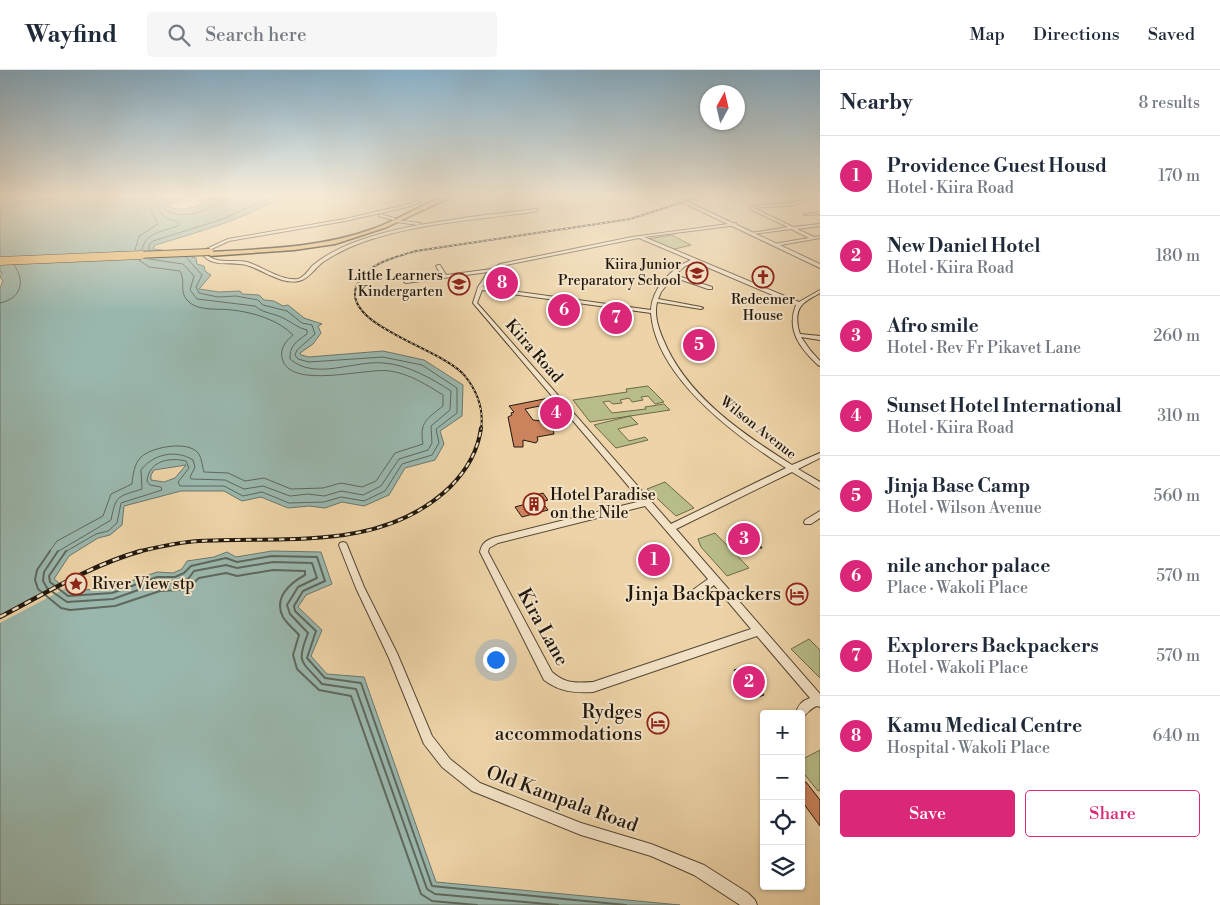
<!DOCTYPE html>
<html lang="en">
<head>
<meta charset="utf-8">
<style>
	body { margin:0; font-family:"Libre Bodoni",serif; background:#f6f6f7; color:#1f2937 }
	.controls { position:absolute; right:15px; bottom:15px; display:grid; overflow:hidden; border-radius:5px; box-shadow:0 1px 4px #0004 }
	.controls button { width:45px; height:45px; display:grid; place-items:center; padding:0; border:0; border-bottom:1px solid #e0e1e3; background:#fff; color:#1f2937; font:25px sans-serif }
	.compass { position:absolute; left:700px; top:15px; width:45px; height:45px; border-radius:50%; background:#fff; box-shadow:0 1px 4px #0004; rotate:8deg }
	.you { position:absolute; left:495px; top:589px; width:18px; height:18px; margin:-12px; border:4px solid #fff; border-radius:50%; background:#1a73e8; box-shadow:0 0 0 8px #1a73e833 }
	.badge { display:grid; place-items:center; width:32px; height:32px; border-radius:50%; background:#db2777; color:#fff; font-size:16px; font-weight:700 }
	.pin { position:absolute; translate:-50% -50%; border:2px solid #fff; box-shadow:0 1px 5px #0006 }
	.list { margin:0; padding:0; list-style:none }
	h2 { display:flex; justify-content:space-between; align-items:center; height:65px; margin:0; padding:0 20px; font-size:21px }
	h2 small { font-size:16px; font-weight:400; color:#747a83 }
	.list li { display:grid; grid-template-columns:32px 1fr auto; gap:15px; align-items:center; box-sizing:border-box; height:80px; padding:0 20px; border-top:1px solid #e0e1e3 }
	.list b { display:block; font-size:19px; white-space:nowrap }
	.list p { margin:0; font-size:16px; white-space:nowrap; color:#747a83 }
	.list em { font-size:16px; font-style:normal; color:#747a83 }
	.actions { display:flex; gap:10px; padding:15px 20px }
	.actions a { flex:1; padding:11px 0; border:1px solid #db2777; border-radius:5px; text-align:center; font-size:18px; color:#db2777 }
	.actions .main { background:#db2777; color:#fff }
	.icon { flex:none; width:28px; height:28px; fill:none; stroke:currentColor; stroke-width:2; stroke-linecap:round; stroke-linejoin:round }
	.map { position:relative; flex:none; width:820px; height:835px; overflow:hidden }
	header { display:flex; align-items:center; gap:30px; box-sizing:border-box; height:70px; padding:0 25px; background:#fff; border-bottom:1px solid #e0e1e3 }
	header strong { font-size:24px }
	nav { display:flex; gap:28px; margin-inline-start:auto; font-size:18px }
	.search { width:350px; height:45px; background:#f6f6f7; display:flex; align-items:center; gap:12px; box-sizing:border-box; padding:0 18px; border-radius:5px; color:#747a83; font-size:19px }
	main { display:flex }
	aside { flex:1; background:#fff }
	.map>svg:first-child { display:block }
</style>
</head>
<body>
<header>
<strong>Wayfind</strong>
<div class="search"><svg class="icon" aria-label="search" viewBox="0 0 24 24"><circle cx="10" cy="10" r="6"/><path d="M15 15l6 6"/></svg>Search here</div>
<nav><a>Map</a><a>Directions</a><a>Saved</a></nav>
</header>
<main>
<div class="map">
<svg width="820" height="835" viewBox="0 0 820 835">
	<rect width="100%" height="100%" fill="#edd3a7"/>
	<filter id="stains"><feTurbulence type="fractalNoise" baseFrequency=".004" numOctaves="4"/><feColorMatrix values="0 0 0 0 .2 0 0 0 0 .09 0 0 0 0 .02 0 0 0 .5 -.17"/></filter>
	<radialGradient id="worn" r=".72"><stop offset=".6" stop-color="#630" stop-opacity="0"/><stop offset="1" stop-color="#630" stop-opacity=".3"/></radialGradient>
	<path fill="#b7bc88" stroke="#6c6a4a" d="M 672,165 L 691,175 L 671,180 L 648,169 Z
		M 648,316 L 664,332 L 655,334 L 648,326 L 641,327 L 643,330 L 632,332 L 629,328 L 620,330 L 622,333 L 613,334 L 609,331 L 603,332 L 612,343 L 646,339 L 645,337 L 664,334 L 670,340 L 630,346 L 638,354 L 618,359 L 629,371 L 645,367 L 648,370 L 616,378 L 594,355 L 630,346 L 590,352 L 573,330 L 627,322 L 626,319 Z
		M 665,412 L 694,438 L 676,446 L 647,419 Z
		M 715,463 L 749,498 L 727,506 L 701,477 L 698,469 Z
		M 809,569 L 820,580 L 820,608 L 791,579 Z
		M 820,680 L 820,720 L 818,721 L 801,700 L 801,690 Z"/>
	<path fill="#9ab7ad" stroke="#6a776d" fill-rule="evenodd" d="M 0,125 L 194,125 L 167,136 C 189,146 205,129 226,125 C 242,122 269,125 285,125 C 245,149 199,162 155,175 L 153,179 L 191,184 L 192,187 L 196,188 L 197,194 L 204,196 L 205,201 L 211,205 L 199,219 L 219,222 L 240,221 L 242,224 L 259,225 L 264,230 L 274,231 L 283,236 L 288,235 L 304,248 L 322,254 L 318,256 L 321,263 L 313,274 L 300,283 L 301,285 L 309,287 L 383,281 L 424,290 L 463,315 L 462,346 L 440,361 L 444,374 L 435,390 L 405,398 L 389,425 L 364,436 L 342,432 L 325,438 L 309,436 L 288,438 L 261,427 L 242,431 L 224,421 L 181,421 L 124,436 L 122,455 L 110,465 L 98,468 L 69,486 L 54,509 L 69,521 L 111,518 L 157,502 L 173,503 L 182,499 L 187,491 L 214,487 L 227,482 L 236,487 L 272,481 L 321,482 L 332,514 L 306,525 L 298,537 L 322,560 L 311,586 L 327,604 L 364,607 L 436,812 L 680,835 L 0,835 L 0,218 L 3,211 L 0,207 L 2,202 L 0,202 ZM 186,395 L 175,408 L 164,412 L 151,410 L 151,405 L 154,400 Z"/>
	<path fill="#edd3a7" d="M 62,512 L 68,517 L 0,553 L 0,545 Z"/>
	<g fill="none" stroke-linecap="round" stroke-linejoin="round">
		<path stroke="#5e685d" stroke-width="1" d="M 182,125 L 166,132 L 164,136 L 166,141 C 188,150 202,141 223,132 L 226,125
			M 135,180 L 139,166 L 158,154 L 150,138 L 154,125
			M 142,180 C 145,161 165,162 179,155 L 178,152 C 167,149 158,146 158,133 L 164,125
			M 149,180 L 149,175 L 153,171 L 223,149 L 275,125
			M 0,233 C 21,229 26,211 14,195
			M 49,482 L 57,471 L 103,446 L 111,424 L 132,414 C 133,405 134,395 140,388 C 150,377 188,370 198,383 C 202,388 202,396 204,402 L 228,403 L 245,411 L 264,408 L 291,419 L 323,418 L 341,413 L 362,417 L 376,411 L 395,383 L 423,374 C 419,352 427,349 443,336 L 443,325 C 427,315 410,304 390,301 C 367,297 289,321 282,288 C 280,278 286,271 293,265 C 279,250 252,242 232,240 C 218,238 197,242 187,230 C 179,221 186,212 180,201 L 149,197 L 139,190
			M 57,482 L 111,450 C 116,424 118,427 142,419 L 141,400 C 153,384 176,379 193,390 L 195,397 L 190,407 L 191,409 L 225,410 L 244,419 L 263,416 L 290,426 L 308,424 L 324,426 L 341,421 L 363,425 L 381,416 L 399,389 L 428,380 L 432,373 L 431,356 L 450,340 L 451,321 C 431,308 408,295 384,293 C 354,290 315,311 290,289 C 289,276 297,271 307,264 L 307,260 C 298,258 293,253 285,249 C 275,243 264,244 255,236 L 197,229 L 190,220 L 194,206 L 183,194 L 149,189
			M 65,482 L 96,464 L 108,461 L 117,453 L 121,433 L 162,420 L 161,417 L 150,415 L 147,411 C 149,391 169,387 186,391 L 189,398 L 178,412 L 180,416 L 224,416 L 243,426 L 262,422 L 289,433 L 324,432 L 341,427 L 364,431 L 385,421 L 402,394 L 432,385 L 439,373 L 436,359 L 457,343 L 457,318 L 422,295 L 383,287 L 309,292 L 298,289 L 295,285 L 297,280 L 315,264 L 312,255 L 302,253 L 287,241 L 263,235 L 258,230 L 236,226 L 218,227 L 199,223 L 196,217 L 202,205 L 186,187"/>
		<path stroke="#5e685d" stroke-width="2" d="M 50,481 L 37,500 L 35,510 L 38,519 L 61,538 L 70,540 L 115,536 L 160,521 L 179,520 L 190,516 L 199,508 L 226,503 L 237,506 L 273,500 L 305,501 L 305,505 C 290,513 273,528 283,547 C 287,554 294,559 299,565 L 293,585 L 297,599 L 319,620 L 351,626 L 421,824 L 432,831 L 477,835
			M 58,481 L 44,502 L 43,511 L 47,518 L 67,532 L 113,529 L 158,513 L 177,513 L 188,509 L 194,501 L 226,495 L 237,498 L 273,492 L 312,493 L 317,508 L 298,517 L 287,535 L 290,544 L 308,563 C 296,594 301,590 322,614 L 356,619 L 427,819 L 435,824 L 558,835
			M 66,481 L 49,506 L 50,512 L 68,526 L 112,523 L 157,507 L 175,507 L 184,503 L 191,496 L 226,488 L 237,492 L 272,486 L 317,487 L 325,511 L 303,521 L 294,536 L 295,541 L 316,561 L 307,588 L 325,608 L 361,613 L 432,816 L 626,835"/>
	</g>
	<path fill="#cb835e" stroke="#21180d" d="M 549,328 L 554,333 L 525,339 L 533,350 L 551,352 L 554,364 L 537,367 L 538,370 L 536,373 L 523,370 L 523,377 L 514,377 L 508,347 L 512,345 L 511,343 L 514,342 L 509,336 Z
		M 543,423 L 548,430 L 542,432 L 548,440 L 522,447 L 515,437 L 537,431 L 533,426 Z
		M 736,459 L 749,459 L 762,478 L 749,478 L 745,473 L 735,473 L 729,465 L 740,465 Z
		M 743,597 L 764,625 L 755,628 L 734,600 Z
		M 806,712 L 820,730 L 820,756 L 801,730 L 801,713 Z"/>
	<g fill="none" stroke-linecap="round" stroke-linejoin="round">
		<g stroke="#544734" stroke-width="2">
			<path id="minor" d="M 209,125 L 214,125 L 201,131 L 198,130 Z
				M 416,125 L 420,125 L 420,132 L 407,137 L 345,151 L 229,171 L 207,181 L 204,180 L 228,169 L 345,149 L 405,135 L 417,131 Z
				M 809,125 L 812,125 C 798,140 773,135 754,138 L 793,157 L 820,154 L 820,156 L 797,159 L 814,167 L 820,166 L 820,168 L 775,176 L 774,176 L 774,174 L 809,168 L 791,159 L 753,164 L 751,163 L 788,157 L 750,139 L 750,137 C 767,133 796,137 809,125 Z
				M 537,139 L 538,141 C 480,150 420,152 363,172 C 349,177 335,184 323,192 C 315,198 309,209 299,211 C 281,215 262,199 246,195 C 231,191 214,198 203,185 L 206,184 C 217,195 233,189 247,192 C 261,196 283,212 298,209 C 304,207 308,201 312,196 C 318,191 324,187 331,183 C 358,168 389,161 419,155 L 396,152 L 395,150 L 420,153 L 419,155 L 470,147 Z
				M 820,142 L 820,144 L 806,145 L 804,144 Z
				M 380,144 L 394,148 L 395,149 L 393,150 L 379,146 Z
				M 736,153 L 737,155 L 644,167 L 799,232 L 820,220 L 820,223 C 815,226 806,230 802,235 C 795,242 797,256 800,264 L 820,266 L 820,270 L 801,267 L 810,280 L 820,291 L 820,296 L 818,295 C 800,278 786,260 796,235 L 695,192 L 685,196 L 675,205 L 712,217 L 712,219 L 708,219 L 673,207 L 661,222 L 658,229 L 701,237 L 703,238 L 701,239 L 657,232 C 654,245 658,257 663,269 C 686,326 743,364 792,395 L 820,383 L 820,388 L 798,399 L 820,412 L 820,419 L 792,402 L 676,459 L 820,624 L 820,637 L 817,636 C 808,639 808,645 801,647 L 801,644 L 796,644 L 796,642 C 799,634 802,631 810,628 L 757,566 L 593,622 C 574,623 560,622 544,610 L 480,482 C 482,472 487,470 496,467 L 641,431 L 473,233 L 478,217 L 488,202 L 406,213 L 404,212 L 406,211 L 442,206 L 436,196 L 438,195 L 440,195 L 446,205 L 492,199 L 500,194 L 632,167 ZM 639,168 L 691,190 C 672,198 652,218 651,240 L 483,217 L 493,202 L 501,196 ZM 482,220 L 651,243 C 656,308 736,366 786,398 L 671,454 L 477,233 ZM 645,436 L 708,509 C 703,513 689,522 686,526 L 688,529 L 691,530 L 702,525 L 714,515 L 751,559 L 593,612 C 575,613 566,614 552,602 L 488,482 L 489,478 L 498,473 Z
				M 820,441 L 820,448 L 811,454 L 805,454 L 804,452 L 805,450 Z
				M 343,472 L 346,473 L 347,475 L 364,517 L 397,583 L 432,666 L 450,689 L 480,713 L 581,753 L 651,774 L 704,795 L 748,823 L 755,830 L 757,835 L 740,835 L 694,805 L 651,786 L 581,765 L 472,721 L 442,697 L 424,674 L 389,588 L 356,518 L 339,475 L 340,473 Z"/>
		</g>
		<g stroke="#544734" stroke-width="2">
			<path id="tertiary" d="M 667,125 L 673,125 L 820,194 L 820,198 Z"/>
		</g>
		<g stroke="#21180d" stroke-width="3">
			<path id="trunk" d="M 447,125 L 455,125 L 387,157 L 335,174 L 294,180 L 209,186 L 206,184 L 209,182 C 264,179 320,178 373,159 C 398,150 421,135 447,125 Z"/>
		</g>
		<use href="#minor" fill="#f3e2c6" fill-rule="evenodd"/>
		<use href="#tertiary" fill="#f3e2c6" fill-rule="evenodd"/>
		<use href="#trunk" fill="#e6ba74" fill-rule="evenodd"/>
		<g stroke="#21180d" stroke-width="2">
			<path id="rail-far2" d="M 481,360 C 484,340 477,321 465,306 C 444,279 343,256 356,217 C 364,194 395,187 416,181 L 630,149 L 705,125"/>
		</g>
		<g stroke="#21180d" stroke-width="4">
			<path id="rail-far1" d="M 137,482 C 158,477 178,472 200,471 C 286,466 382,482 450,417 C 466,401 478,381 481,358"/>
		</g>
		<g stroke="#21180d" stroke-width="4.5">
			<path id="rail" d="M 0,547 C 46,523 91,495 141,481"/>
		</g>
		<use href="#rail-far2" stroke="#f3e2c6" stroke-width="1" stroke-dasharray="2.5" stroke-linecap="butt"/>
		<use href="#rail-far1" stroke="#f3e2c6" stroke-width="2" stroke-dasharray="5.5" stroke-linecap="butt"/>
		<use href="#rail" stroke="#f3e2c6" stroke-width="2.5" stroke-dasharray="7" stroke-linecap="butt"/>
		<g stroke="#21180d" stroke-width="8" stroke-linecap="butt">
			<path id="trunk-bridge-far1" d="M 112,186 L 210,182"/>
		</g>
		<g stroke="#21180d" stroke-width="9" stroke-linecap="butt">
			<path id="trunk-bridge" d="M 0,191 L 141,185"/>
		</g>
		<use href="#trunk-bridge-far1" stroke="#e6ba74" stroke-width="6"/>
		<use href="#trunk-bridge" stroke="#e6ba74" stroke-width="8"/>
	</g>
	<linearGradient id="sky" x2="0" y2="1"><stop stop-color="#89b5d0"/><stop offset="0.52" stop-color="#f7ebd7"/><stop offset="1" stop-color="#f7ebd7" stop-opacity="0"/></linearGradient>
	<rect width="820" height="242" fill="url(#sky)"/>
	<defs>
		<g id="school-ring" transform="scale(1.125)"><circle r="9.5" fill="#f3e2c6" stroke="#8f2418" stroke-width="1.5"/><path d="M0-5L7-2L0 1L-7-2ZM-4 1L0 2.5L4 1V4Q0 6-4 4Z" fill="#8f2418"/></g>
		<g id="church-ring" transform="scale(1.125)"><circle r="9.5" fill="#f3e2c6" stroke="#8f2418" stroke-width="1.5"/><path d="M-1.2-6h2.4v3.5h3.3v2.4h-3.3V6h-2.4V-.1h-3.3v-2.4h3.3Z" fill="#8f2418"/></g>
		<g id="building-ring" transform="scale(1.125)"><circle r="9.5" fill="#f3e2c6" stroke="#8f2418" stroke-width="1.5"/><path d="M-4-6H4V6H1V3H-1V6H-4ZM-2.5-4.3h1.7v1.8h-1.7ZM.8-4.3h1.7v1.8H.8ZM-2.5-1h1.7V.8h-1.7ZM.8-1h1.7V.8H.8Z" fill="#8f2418"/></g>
		<g id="sight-ring" transform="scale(1.125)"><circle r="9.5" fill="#f3e2c6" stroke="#8f2418" stroke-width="1.5"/><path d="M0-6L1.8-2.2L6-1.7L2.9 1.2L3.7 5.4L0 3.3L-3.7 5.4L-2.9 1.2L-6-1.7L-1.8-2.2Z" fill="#8f2418"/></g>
		<g id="hotel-ring" transform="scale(1.125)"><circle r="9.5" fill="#f3e2c6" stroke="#8f2418" stroke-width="1.5"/><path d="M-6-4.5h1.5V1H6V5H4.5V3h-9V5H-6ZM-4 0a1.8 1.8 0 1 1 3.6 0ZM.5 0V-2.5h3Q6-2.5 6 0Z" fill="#8f2418"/></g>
	</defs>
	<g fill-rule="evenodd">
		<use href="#school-ring" x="697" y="203"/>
		<use href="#church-ring" x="763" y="207"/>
		<use href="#school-ring" x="459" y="214"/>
		<use href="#building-ring" x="534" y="434"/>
		<use href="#sight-ring" x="76" y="514"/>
		<use href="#hotel-ring" x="797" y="524"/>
		<use href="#hotel-ring" x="658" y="653"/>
	</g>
	<g text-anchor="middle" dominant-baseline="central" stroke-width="4" stroke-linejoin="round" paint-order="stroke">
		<g font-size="14" fill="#21180d" stroke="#f3e2c6" text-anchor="end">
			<text x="681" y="195">Kiira Junior<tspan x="681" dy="16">Preparatory School</tspan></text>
			<text x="443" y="206">Little Learners<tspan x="443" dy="16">Kindergarten</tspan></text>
			<text x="763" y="230" text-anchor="middle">Redeemer<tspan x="763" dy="16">House</tspan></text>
		</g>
		<g font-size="14" fill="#21180d" stroke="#f3e2c6">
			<text transform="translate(758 358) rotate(38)">Wilson Avenue</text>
		</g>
		<g font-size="16" fill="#21180d" stroke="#f3e2c6">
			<text transform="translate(534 281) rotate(49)">Kiira Road</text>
		</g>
		<g font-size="16" fill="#21180d" stroke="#f3e2c6" text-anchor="start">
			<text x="550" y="425">Hotel Paradise<tspan x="550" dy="18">on the Nile</tspan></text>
			<text x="92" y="514">River View stp</text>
		</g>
		<g font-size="19" fill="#21180d" stroke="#f3e2c6" text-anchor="end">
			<text x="781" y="524">Jinja Backpackers</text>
			<text x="642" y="642">Rydges<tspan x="642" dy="22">accommodations</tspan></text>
		</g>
		<g font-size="19" fill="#21180d" stroke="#f3e2c6">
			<text transform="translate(543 557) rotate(61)">Kira Lane</text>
			<text transform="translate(562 729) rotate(20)">Old Kampala Road</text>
		</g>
	</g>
	<rect width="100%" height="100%" filter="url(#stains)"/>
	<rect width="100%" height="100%" fill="url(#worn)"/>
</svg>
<div class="controls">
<button>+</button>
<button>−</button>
<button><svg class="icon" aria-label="locate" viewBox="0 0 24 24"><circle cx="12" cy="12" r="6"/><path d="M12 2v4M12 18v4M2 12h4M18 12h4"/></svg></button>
<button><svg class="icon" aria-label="layers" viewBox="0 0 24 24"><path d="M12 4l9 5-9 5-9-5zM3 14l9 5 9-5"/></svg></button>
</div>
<svg class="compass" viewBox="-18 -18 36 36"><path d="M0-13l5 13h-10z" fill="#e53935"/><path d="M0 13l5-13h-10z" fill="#747a83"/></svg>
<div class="you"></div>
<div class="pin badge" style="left:654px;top:490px">1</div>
<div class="pin badge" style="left:749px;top:612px">2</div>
<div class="pin badge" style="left:744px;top:469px">3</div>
<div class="pin badge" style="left:556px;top:343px">4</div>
<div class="pin badge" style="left:699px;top:275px">5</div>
<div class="pin badge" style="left:564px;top:240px">6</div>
<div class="pin badge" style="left:616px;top:248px">7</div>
<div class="pin badge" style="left:502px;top:213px">8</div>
</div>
<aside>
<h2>Nearby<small>8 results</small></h2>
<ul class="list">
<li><span class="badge">1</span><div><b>Providence Guest Housd</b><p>Hotel · Kiira Road</p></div><em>170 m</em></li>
<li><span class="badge">2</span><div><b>New Daniel Hotel</b><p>Hotel · Kiira Road</p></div><em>180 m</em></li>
<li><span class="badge">3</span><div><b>Afro smile</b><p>Hotel · Rev Fr Pikavet Lane</p></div><em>260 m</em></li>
<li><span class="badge">4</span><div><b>Sunset Hotel International</b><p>Hotel · Kiira Road</p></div><em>310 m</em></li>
<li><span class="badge">5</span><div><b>Jinja Base Camp</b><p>Hotel · Wilson Avenue</p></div><em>560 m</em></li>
<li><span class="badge">6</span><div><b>nile anchor palace</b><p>Place · Wakoli Place</p></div><em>570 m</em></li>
<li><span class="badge">7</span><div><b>Explorers Backpackers</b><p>Hotel · Wakoli Place</p></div><em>570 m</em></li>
<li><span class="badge">8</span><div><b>Kamu Medical Centre</b><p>Hospital · Wakoli Place</p></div><em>640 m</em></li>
</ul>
<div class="actions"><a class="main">Save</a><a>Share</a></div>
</aside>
</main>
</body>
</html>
